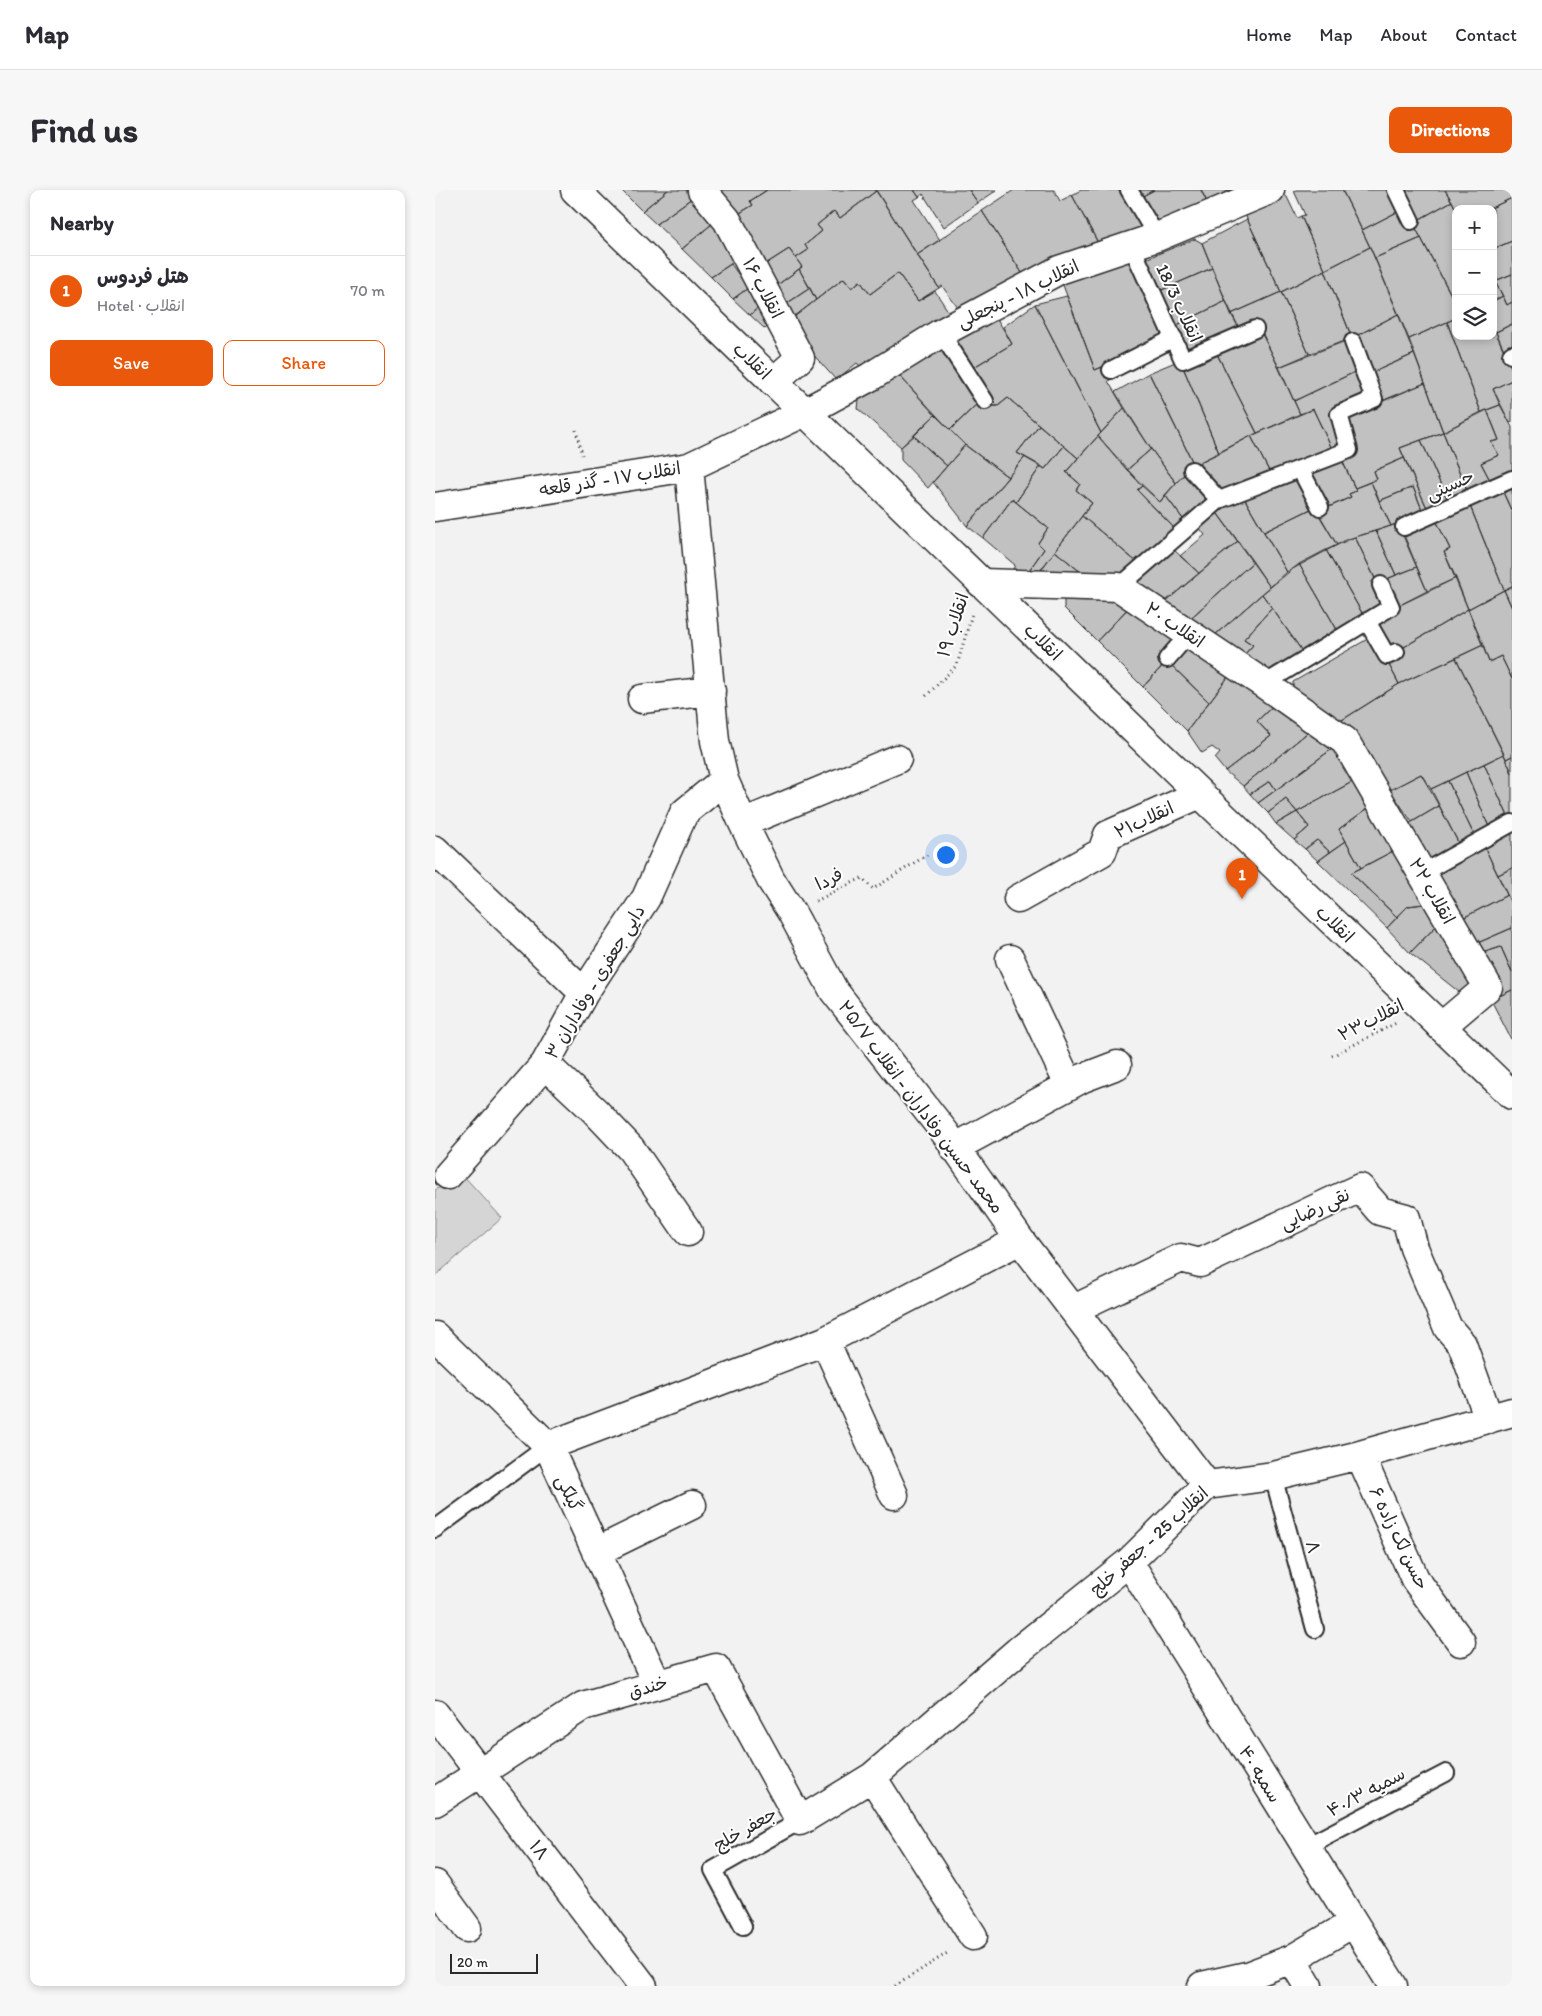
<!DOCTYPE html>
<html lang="en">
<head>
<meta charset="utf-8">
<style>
	body { margin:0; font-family:Itim,"Playpen Sans Arabic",sans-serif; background:#f7f7f7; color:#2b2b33 }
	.controls { position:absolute; right:15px; top:15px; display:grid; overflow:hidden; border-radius:10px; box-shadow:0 2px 8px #0003 }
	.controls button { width:45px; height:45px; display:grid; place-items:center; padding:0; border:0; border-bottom:1px solid #e1e1e2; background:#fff; color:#2b2b33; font:25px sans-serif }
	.scale { position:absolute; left:15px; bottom:12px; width:88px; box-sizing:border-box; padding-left:5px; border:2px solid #2b2b2b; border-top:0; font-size:14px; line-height:18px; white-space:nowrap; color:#2b2b2b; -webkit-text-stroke:4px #fff; paint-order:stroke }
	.you { position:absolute; left:510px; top:664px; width:18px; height:18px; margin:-12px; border:4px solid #fff; border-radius:50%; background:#1a73e8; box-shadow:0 0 0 8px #1a73e833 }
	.badge { display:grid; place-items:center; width:32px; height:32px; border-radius:50%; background:#ea580c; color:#fff; font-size:16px; font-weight:700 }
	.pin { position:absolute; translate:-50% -41px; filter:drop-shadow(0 1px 2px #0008) }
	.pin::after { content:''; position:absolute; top:26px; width:18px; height:15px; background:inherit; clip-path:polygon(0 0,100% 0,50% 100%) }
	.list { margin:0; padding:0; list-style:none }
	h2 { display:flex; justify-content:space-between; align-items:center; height:65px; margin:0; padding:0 20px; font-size:21px }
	h2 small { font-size:16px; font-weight:400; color:#7c7c81 }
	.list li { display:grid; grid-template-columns:32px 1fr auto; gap:15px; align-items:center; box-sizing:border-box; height:70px; padding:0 20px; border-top:1px solid #e1e1e2 }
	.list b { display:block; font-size:19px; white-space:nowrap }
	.list p { margin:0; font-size:16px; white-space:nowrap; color:#7c7c81 }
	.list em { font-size:16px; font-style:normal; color:#7c7c81 }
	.actions { display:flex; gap:10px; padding:15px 20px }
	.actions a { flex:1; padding:11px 0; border:1px solid #ea580c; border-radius:10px; text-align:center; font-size:18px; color:#ea580c }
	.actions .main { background:#ea580c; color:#fff }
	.icon { flex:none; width:28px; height:28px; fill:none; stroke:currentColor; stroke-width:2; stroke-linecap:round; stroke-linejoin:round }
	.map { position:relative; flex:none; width:1077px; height:1796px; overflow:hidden; border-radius:10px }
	header { display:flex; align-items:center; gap:30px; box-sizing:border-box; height:70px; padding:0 25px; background:#fff; border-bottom:1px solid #e1e1e2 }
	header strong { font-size:24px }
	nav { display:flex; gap:28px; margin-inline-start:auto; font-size:18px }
	.intro { display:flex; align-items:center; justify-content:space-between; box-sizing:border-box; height:120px; padding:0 30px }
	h1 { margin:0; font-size:35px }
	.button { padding:12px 22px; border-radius:10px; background:#ea580c; color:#fff; font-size:18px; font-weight:700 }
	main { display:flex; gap:30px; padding:0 30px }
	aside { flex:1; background:#fff; border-radius:10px; box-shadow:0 2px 8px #0003 }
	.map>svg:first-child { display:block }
</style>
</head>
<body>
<header>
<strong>Map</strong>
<nav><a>Home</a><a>Map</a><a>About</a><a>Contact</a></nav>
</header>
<div class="intro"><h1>Find us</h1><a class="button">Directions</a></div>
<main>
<aside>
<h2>Nearby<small></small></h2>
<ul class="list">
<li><span class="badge">1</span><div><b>هتل فردوس</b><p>Hotel · انقلاب</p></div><em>70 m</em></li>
</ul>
<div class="actions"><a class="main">Save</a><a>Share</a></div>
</aside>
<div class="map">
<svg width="1077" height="1796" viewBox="0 0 1077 1796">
	<rect width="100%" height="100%" fill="#f2f2f2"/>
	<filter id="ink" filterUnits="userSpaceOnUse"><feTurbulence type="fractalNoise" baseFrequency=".02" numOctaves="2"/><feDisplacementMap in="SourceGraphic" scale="10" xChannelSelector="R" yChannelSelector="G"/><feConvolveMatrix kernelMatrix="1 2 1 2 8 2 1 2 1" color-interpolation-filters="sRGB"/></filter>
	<g filter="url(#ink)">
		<path fill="#d5d5d5" stroke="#808080" d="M 27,984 L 67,1028 L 0,1086 L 0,1000 Z"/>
		<path fill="#c1c1c1" stroke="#2b2b2b" d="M 186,0 L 233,0 L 207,21 Z
			M 233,0 L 251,0 L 257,8 L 221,34 L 207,21 Z
			M 281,0 L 332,0 L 315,11 L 318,15 L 300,26 Z
			M 332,0 L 441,0 L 441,1 L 405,28 L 399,21 L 382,35 L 387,41 L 370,55 L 373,60 L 361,68 L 354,59 L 329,75 L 300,26 L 318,15 L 315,11 Z
			M 441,0 L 479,0 L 484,7 L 479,10 L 505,50 L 482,65 Z
			M 479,0 L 534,0 L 543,13 L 509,37 L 488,4 L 484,7 Z
			M 534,0 L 562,0 L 543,13 Z
			M 579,0 L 619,0 L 625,11 L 637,5 L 667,60 L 591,89 L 547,21 Z
			M 646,0 L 688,0 L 707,34 L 691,51 L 667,60 L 637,5 Z
			M 700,0 L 719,0 L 704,8 Z
			M 719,0 L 766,0 L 776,20 L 729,40 L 704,8 Z
			M 766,0 L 809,0 L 776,20 Z
			M 861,0 L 907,0 L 935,57 L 890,80 L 866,26 L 870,25 L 859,1 Z
			M 907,0 L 957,0 L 966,20 L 927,40 Z
			M 965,0 L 1010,0 L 1017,11 L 981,31 Z
			M 1010,0 L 1077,0 L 1077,8 L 1054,19 L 1021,19 Z
			M 441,1 L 504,98 L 483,111 L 463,83 L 435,104 L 425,91 L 417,98 L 409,88 L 381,110 L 364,79 L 367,77 L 361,68 L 373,60 L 370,55 L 387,41 L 382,35 L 399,21 L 405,28 Z
			M 848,4 L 852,7 L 862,28 L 866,26 L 890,80 L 846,102 L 808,20 L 821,18 Z
			M 257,8 L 278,33 L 247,59 L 221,34 Z
			M 1077,8 L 1077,51 L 1058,59 L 1058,19 L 1054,19 Z
			M 1017,11 L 1021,19 L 1021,114 L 978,33 Z
			M 966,20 L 978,33 L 986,48 L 940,68 L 927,40 Z
			M 547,21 L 591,89 L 526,122 L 507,96 L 504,98 L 482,65 Z
			M 812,29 L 846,102 L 796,124 L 767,53 Z
			M 278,33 L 306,67 L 276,87 L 247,59 Z
			M 986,48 L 1021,114 L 1021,128 L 974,149 L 940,68 Z
			M 760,49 L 767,53 L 777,78 L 722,102 L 708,70 Z
			M 1077,51 L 1077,84 L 1060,91 L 1058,88 L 1058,59 Z
			M 935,57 L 963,124 L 917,148 L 890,80 Z
			M 354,59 L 367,77 L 341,96 L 329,75 Z
			M 696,69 L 735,160 L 684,185 L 679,172 L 660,180 L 626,90 Z
			M 296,74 L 313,98 L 298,109 L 276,87 Z
			M 777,78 L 791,111 L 738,137 L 722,102 Z
			M 364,79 L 375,98 L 351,114 L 341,96 Z
			M 890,80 L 917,148 L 874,164 L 846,102 Z
			M 463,83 L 483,111 L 500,101 L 517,127 L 432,183 L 422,173 L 401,190 L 367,152 L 369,146 L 359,127 L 409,88 L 417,98 L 425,91 L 435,104 Z
			M 1077,84 L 1077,112 L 1072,115 L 1060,91 Z
			M 1058,88 L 1068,106 L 1058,111 Z
			M 313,98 L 325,116 L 315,125 L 298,109 Z
			M 375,98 L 381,110 L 359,127 L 351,114 Z
			M 846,102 L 874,164 L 844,177 L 820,131 L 804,138 L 796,124 Z
			M 632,106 L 660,180 L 679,172 L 684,185 L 673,191 L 689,218 L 666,243 L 600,114 Z
			M 1068,106 L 1072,115 L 1077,112 L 1077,134 L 1061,142 L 1058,136 L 1058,111 Z
			M 791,111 L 804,138 L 750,165 L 738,137 Z
			M 600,114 L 666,243 L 643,268 L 573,208 L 563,216 L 557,216 L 534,180 L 577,154 L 568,137 Z
			M 325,116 L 337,133 L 330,139 L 315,125 Z
			M 558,122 L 577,154 L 534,180 L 512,147 Z
			M 963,124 L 979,164 L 934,184 L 920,147 Z
			M 1021,128 L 1021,146 L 1058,146 L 1058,136 L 1077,180 L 1077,190 L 1058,199 L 1065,215 L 1046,222 L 1012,132 Z
			M 1012,132 L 1046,222 L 1008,242 L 974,149 Z
			M 1077,134 L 1077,159 L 1070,162 L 1061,142 Z
			M 826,140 L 865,224 L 822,243 L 781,162 Z
			M 505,150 L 545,211 L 515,240 L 462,183 Z
			M 913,150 L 924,180 L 859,211 L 844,177 Z
			M 781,162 L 822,243 L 784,263 L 748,177 Z
			M 979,164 L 990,193 L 944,212 L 934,184 Z
			M 745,170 L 784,263 L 759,275 L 714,183 Z
			M 924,180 L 934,207 L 899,222 L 909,257 L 898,261 L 878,219 L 865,224 L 859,211 Z
			M 462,183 L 500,225 L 466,257 L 423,219 L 425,201 Z
			M 714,183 L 759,275 L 741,293 L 716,259 L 680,202 Z
			M 1077,190 L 1077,232 L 1075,233 L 1058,199 Z
			M 990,193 L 1008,242 L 965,258 L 969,268 L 939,281 L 942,289 L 920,298 L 906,268 L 909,228 Z
			M 573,208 L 604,235 L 582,263 L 590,267 L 573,287 L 530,255 L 515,240 L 545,211 L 550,219 L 557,216 L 563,216 Z
			M 1065,215 L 1077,237 L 1077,283 L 1056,292 L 1046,273 L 1064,265 L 1056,252 L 1064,250 L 1052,220 Z
			M 689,218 L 716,259 L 692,280 L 663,246 Z
			M 878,219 L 898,261 L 836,285 L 816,246 Z
			M 1052,220 L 1064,250 L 1056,252 L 1064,265 L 1046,273 L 1056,292 L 1033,303 L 1008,242 Z
			M 500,225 L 530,255 L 512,276 L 479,246 Z
			M 604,235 L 629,256 L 610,279 L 582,263 Z
			M 1008,242 L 1033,303 L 1013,311 L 986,250 Z
			M 479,246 L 512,276 L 493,298 L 466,270 L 466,257 Z
			M 663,246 L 707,296 L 702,300 L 742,341 L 704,374 L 647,326 L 657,313 L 641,300 L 645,294 L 631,282 Z
			M 816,246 L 836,285 L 787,303 L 779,292 L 774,294 L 759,275 Z
			M 986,250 L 1013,311 L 993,320 L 965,258 Z
			M 530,255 L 573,287 L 532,336 L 498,292 Z
			M 629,256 L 643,268 L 631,282 L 645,294 L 641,300 L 657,313 L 597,391 L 590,386 L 609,359 L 603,353 L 613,338 L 581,312 L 606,276 L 610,279 Z
			M 716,259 L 741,293 L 725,312 L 692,280 Z
			M 590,267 L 606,276 L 581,312 L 577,309 L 548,348 L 532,336 Z
			M 906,268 L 921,301 L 914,304 L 916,307 L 890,319 L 869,281 Z
			M 969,268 L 993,320 L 988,322 L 978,297 L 944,311 L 936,292 L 942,289 L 939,281 Z
			M 753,280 L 777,310 L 751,333 L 730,305 Z
			M 861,284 L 880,317 L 829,342 L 808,306 Z
			M 936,292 L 956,336 L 910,350 L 902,355 L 882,322 L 916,307 L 914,304 L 921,301 L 920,298 Z
			M 1077,295 L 1077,322 L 1067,300 Z
			M 707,296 L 725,312 L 730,305 L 751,333 L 742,341 L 702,300 Z
			M 978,297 L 988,322 L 956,336 L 944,311 Z
			M 1067,300 L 1077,322 L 1077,396 L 1069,400 L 1033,311 Z
			M 808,306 L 852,382 L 835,397 L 780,320 Z
			M 577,309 L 613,338 L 603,353 L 609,359 L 590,386 L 578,379 L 580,375 L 548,348 Z
			M 1033,311 L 1069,400 L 1033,419 L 1009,362 L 1015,359 L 999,326 Z
			M 880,317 L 902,355 L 852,382 L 829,342 Z
			M 780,320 L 803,351 L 764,383 L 745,366 L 770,345 L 762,335 Z
			M 647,326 L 704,374 L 688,388 L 658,392 L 620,361 Z
			M 999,326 L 1015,359 L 1009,362 L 1021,388 L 992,401 L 966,341 Z
			M 964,333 L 982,377 L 961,385 L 941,341 Z
			M 941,341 L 961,385 L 942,393 L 920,347 Z
			M 920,347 L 953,415 L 931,430 L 891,360 Z
			M 803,351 L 818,372 L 749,434 L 724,417 Z
			M 738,359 L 764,383 L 724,417 L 691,395 Z
			M 891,360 L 931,430 L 908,450 L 864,374 Z
			M 620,361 L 658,392 L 617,389 L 606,380 Z
			M 818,372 L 835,397 L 773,451 L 749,434 Z
			M 864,374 L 908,450 L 874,471 L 827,404 Z
			M 982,377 L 992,401 L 959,418 L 947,391 Z
			M 1021,388 L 1033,419 L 964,460 L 953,462 L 936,435 L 959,418 Z
			M 1077,396 L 1077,418 L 1069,400 Z
			M 1069,400 L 1077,418 L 1077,489 L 1066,466 L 1054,472 L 1033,419 Z
			M 629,402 L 699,412 L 662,451 L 629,418 Z
			M 827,404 L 837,418 L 809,449 L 818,455 L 802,473 L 773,451 Z
			M 699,412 L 746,447 L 732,471 L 708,497 L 662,451 Z
			M 837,418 L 874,471 L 843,490 L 802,473 L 818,455 L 809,449 Z
			M 1033,419 L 1048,455 L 964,494 L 952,471 L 964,460 Z
			M 936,447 L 952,471 L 964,494 L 896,537 L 858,506 L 858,492 Z
			M 754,449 L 797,482 L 774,512 L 734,473 Z
			M 1048,455 L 1054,472 L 1066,466 L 1077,489 L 1077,566 L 1071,569 L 1021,468 Z
			M 1021,468 L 1069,564 L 996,599 L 986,584 L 955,600 L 927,558 L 896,537 L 964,494 Z
			M 732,471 L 774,512 L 752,541 L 708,497 Z
			M 797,482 L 842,512 L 822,531 L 836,546 L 790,581 L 780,569 L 785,563 L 777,557 L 767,563 L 752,541 Z
			M 842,512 L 878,538 L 808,596 L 790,581 L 836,546 L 822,531 Z
			M 878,538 L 897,559 L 841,600 L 835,591 L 815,604 L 808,596 Z
			M 897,559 L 919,591 L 862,622 L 851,609 L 833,623 L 823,613 Z
			M 1069,564 L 1077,583 L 1077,624 L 1073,626 L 1049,574 Z
			M 1077,566 L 1077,583 L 1071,569 Z
			M 1049,574 L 1073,626 L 1054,637 L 1031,582 Z
			M 1031,582 L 1054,637 L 1039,645 L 1013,591 Z
			M 986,584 L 1004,616 L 977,632 L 955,600 Z
			M 835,591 L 841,600 L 823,613 L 815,604 Z
			M 919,591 L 936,616 L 904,639 L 911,651 L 895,662 L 882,650 L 870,659 L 859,650 L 874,637 L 862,622 Z
			M 1013,591 L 1039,645 L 1024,654 L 996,599 Z
			M 851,609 L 862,622 L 841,634 L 833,623 Z
			M 936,616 L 960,660 L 926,678 L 904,639 Z
			M 1004,616 L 1024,654 L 990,673 L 970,636 Z
			M 862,622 L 874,637 L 859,650 L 841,634 Z
			M 1077,642 L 1077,678 L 1063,685 L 1049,656 Z
			M 882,650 L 895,662 L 883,671 L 870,659 Z
			M 911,651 L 926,678 L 916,683 L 962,727 L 952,738 L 883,671 Z
			M 1049,656 L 1072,705 L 1024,730 L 995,684 Z
			M 960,660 L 989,714 L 973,716 L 962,727 L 916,683 Z
			M 1077,678 L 1077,715 L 1063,685 Z
			M 1072,705 L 1077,715 L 1077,738 L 1038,755 L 1024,730 Z
			M 989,714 L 1005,732 L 975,763 L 952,738 L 973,716 Z
			M 1005,732 L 1038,798 L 1029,806 L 975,763 Z
			M 1077,738 L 1077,782 L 1066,757 L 1044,764 L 1038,755 Z
			M 1066,757 L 1077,782 L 1077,800 L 1056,810 L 1044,764 Z
			M 1077,800 L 1077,849 L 1076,849 L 1056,810 Z"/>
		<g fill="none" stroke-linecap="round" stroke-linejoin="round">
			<g stroke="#2b2b2b" stroke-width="20">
				<path id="lane" d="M 694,0 L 722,47
					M 961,0 L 976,31
					M 696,55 L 748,170 L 820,139
					M 506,143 L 550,211
					M 1076,165 L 1077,164
					M 676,180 L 739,148
					M 865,279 L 885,317
					M 757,280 L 784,310
					M 969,337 L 1077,289
					M 684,397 L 784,310 L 914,260 L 904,224 L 939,209 L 918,152
					M 932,431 L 952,466 L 961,462
					M 732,469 L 753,445
					M 829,494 L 956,417 L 946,395
					M 987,683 L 1077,633
					M 838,1286 L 880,1439
					M 0,1339 L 113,1256
					M 870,1657 L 1011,1583
					M 308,1736 L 278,1680 L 365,1631"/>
			</g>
			<g stroke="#2b2b2b" stroke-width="31">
				<path id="street" d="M 267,0 L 292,30 L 365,168 L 338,192
					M 254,277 L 280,551 L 289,590 L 308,633 L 336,690 L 357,723 L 399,801 L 511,944 L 585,1050 L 772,1295
					M 0,317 L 254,277 L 370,222 L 435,187 L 506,143 L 624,80 L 722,47 L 835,0
					M 546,393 L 684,397 L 829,494 L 910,551 L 1053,797 L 1006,837
					M 207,509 L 276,501
					M 308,633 L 462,569
					M 0,660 L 149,803
					M 583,709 L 667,662 L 673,645 L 765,604
					M 575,769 L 634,895
					M 110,874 L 160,921 L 196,959 L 253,1042
					M 519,958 L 648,888 L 682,875
					M 13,985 L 110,874 L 149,803 L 211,708 L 249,623 L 289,590
					M 639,1119 L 746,1068 L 765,1073 L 925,998 L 945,1021 L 971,1028 L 979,1058 L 1013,1138 L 1027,1154 L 1054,1229
					M 0,1146 L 113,1256 L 222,1494
					M 390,1151 L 459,1305
					M 113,1256 L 390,1151 L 585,1050
					M 925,1265 L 980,1389 L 1026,1452
					M 161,1362 L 257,1315
					M 694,1372 L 958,1796
					M 0,1524 L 208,1796
					M 437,1587 L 583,1461 L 694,1372 L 772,1295 L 838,1286 L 925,1265 L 1077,1222
					M 0,1612 L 148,1516 L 281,1478 L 365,1631 L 437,1587 L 538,1746
					M 0,1694 L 32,1738
					M 857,1769 L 873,1796
					M 767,1796 L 812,1786 L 857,1769 L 918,1733"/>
			</g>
			<g stroke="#2b2b2b" stroke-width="31">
				<path id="secondary" d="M 140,0 L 1077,905"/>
			</g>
			<path stroke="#2b2b2b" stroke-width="3" stroke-dasharray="1 4" stroke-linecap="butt" d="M 141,240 L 147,265
				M 491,506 L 522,475 L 537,424
				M 381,711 L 427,688 L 438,699 L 492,665
				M 897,866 L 961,833
				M 460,1796 L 514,1762"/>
			<use href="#lane" stroke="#fff" stroke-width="16"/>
			<use href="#street" stroke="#fff" stroke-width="28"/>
			<use href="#secondary" stroke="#fff" stroke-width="28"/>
		</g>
	</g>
	<g text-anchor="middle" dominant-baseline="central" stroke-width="4" stroke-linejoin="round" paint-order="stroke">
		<g font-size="18" fill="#2b2b2b" stroke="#fff">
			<text transform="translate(328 98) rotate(62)">انقلاب ۱۶</text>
			<text transform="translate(583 104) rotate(-26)">انقلاب ۱۸ - پنجعلی</text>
			<text transform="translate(744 113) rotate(65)">انقلاب 18/3</text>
			<text transform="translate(317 171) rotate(44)">انقلاب</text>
			<text transform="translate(175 289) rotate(-9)">انقلاب ۱۷ - گذر قلعه</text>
			<text transform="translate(1015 295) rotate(-24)">حسینی</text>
			<text transform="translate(518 435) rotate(-72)">انقلاب ۱۹</text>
			<text transform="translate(740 435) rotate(34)">انقلاب ۲۰</text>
			<text transform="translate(608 452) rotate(44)">انقلاب</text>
			<text transform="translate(709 630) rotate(-25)">انقلاب۲۱</text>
			<text transform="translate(394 689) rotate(-27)">فردا</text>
			<text transform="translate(997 701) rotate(60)">انقلاب ۲۲</text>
			<text transform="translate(900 734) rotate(44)">انقلاب</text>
			<text transform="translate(160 792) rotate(-59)">دایی جعفری - وفاداران ۳</text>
			<text transform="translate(936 830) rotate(-27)">انقلاب۲۳</text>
			<text transform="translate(486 917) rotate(53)">محمد حسین وفاداران - انقلاب ۲۵/۷</text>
			<text transform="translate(880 1019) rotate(-25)">نقی رضایی</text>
			<text transform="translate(134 1303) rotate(65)">گیلکی</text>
			<text transform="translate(964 1348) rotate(64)">۶ حسن لک زاده</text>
			<text transform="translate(714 1351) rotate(-42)">انقلاب 25 - جعفر خلج</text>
			<text transform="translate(878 1357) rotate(74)">۸</text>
			<text transform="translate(213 1497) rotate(-16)">خندق</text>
			<text transform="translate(825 1584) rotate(58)">سمیه ۴۰</text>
			<text transform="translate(931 1602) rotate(-28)">سمیه ۴۰/۳</text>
			<text transform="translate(310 1639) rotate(-30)">جعفر خلج</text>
			<text transform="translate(104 1660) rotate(53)">۱۸</text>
		</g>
	</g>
</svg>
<div class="controls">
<button>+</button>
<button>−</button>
<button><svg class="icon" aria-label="layers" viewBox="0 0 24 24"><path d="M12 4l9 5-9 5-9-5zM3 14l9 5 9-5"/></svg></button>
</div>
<div class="scale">20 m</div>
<div class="you"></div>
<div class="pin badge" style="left:807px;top:709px">1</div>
</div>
</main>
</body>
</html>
